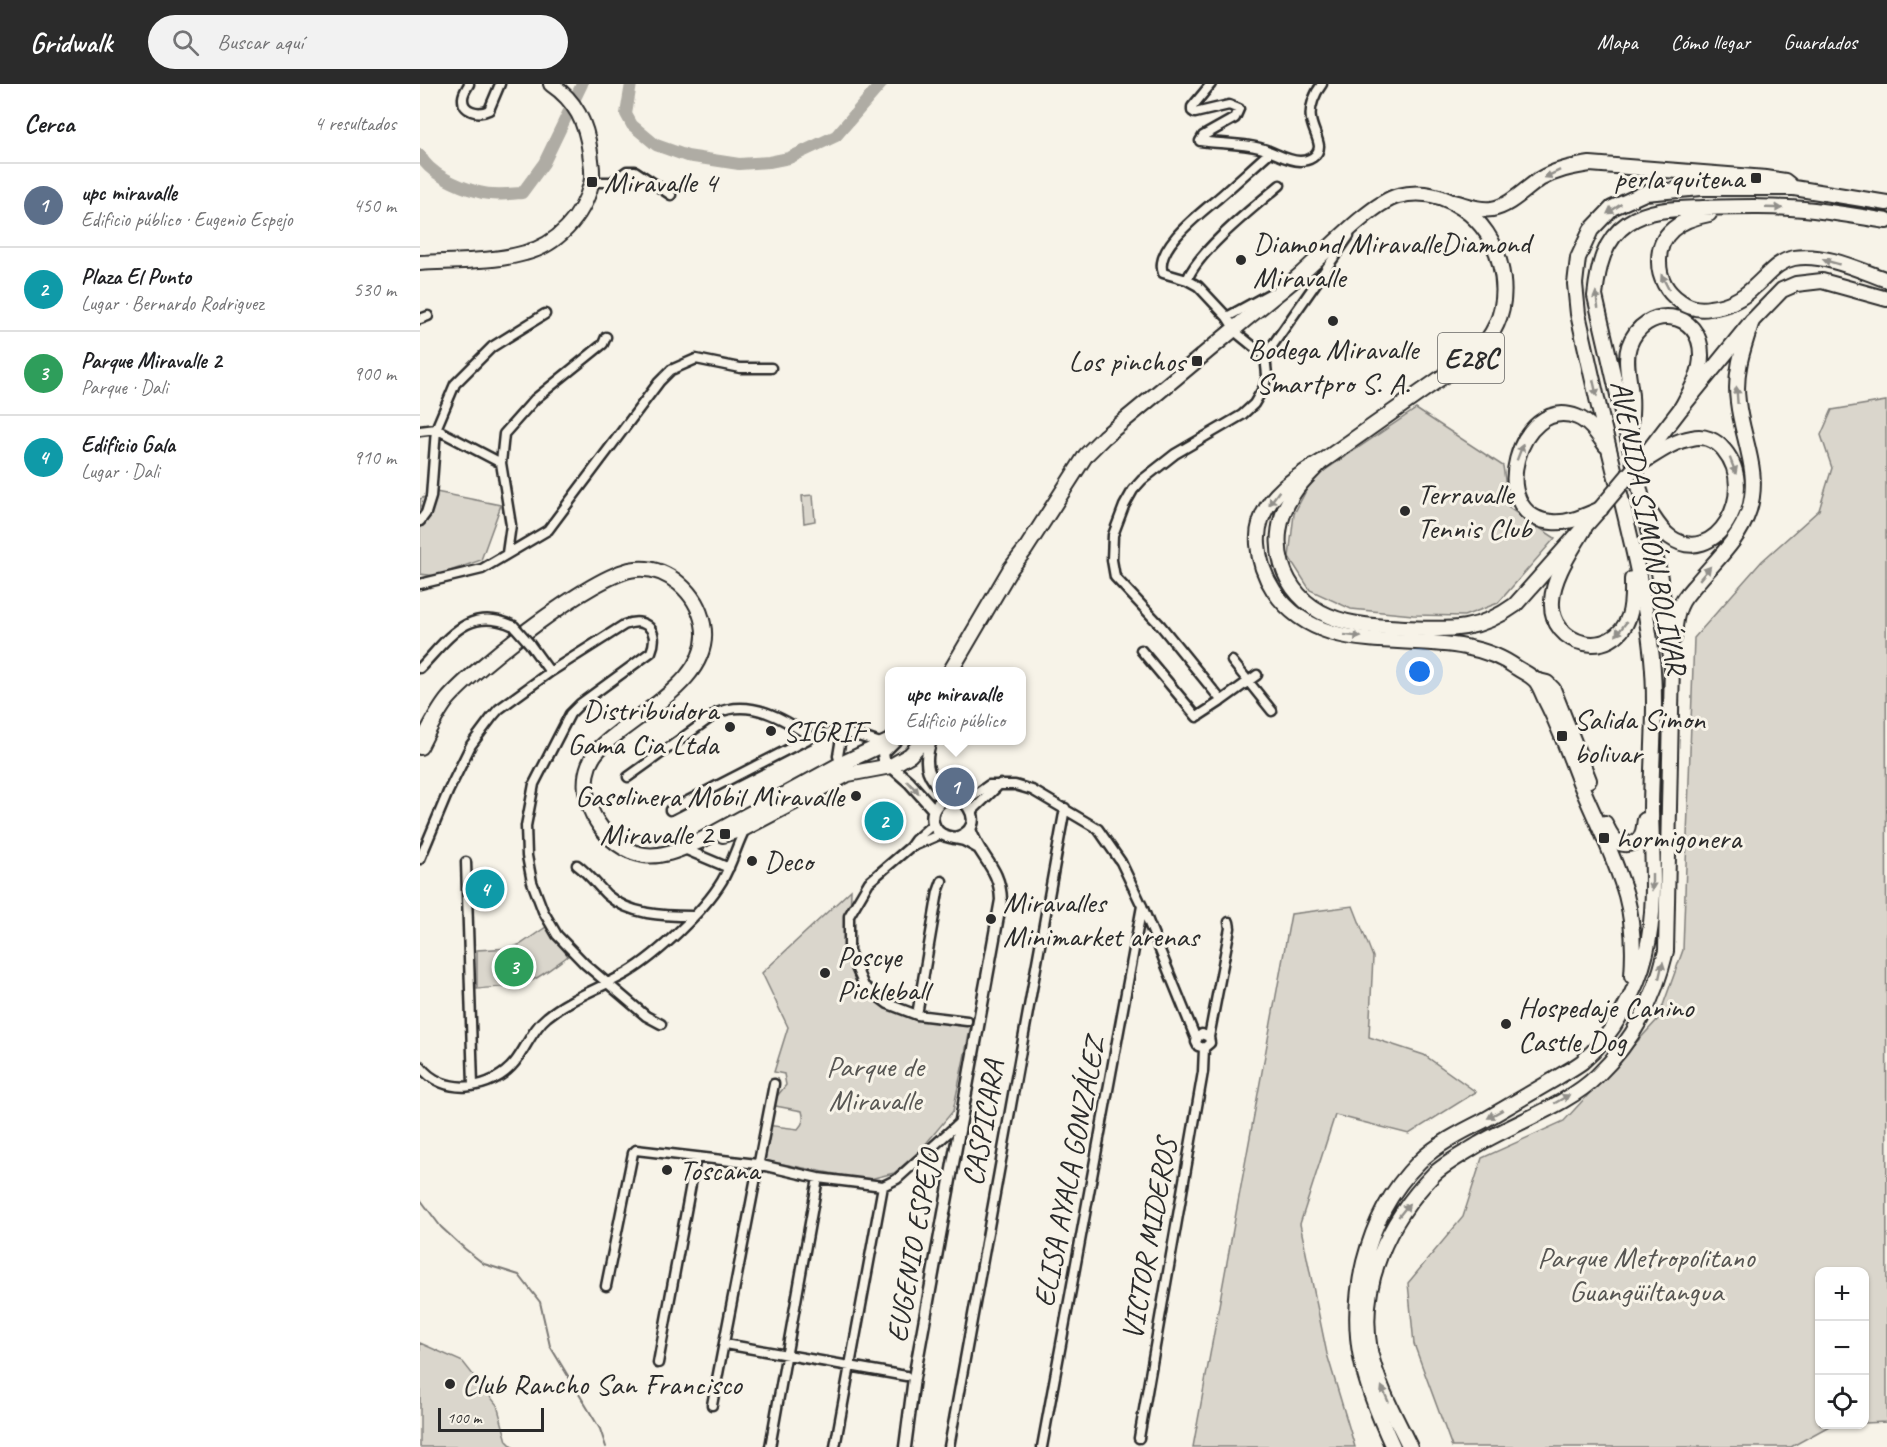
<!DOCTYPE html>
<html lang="es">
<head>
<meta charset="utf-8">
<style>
	body { margin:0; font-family:Caveat,sans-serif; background:#f2f2f2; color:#202124 }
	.controls { position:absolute; right:18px; bottom:18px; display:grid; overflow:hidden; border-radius:12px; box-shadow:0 2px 4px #0004 }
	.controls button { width:54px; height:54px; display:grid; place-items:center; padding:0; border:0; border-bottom:2px solid #e0e0e0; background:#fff; color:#202124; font:30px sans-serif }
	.scale { position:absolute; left:18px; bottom:15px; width:106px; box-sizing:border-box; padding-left:6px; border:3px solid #2b2b2b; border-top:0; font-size:16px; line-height:21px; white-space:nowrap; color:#2b2b2b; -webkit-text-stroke:4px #f7f3e8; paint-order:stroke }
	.you { position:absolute; left:1000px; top:588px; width:21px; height:21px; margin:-15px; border:4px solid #fff; border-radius:50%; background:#1a73e8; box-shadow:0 0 0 9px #1a73e833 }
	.badge { display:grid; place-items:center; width:39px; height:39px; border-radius:50%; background:#2b2b2b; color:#fff; font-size:20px; font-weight:700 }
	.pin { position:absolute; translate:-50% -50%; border:3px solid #fff; box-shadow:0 2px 6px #0006 }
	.popup { position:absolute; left:465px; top:583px; width:141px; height:78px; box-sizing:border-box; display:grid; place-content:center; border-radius:12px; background:#fff; filter:drop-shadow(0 2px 4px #0005); font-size:20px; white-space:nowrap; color:#757577 }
	.popup b { font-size:22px; color:#202124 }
	.popup::after { content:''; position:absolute; left:50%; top:100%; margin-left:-12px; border:12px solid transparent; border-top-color:#fff }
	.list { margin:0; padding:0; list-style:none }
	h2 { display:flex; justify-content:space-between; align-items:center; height:78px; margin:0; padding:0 24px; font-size:26px }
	h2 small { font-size:20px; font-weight:400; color:#757577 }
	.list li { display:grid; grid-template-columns:39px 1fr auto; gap:18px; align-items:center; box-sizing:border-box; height:84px; padding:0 24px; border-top:2px solid #e0e0e0 }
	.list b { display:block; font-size:22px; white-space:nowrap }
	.list p { margin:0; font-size:20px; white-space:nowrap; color:#757577 }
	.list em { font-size:20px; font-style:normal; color:#757577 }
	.icon { flex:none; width:33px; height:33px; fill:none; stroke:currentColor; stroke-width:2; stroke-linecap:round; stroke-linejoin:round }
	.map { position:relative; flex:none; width:1467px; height:1363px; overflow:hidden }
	header { display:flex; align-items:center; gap:36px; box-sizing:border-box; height:84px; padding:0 30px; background:#2b2b2b; color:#fff }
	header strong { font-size:28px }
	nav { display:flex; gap:33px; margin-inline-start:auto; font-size:21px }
	.search { width:420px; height:54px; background:#f2f2f2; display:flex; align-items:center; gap:15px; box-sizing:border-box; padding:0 21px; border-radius:33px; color:#757577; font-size:22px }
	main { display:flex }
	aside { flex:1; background:#fff }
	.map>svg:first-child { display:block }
</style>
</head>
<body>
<header>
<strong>Gridwalk</strong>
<div class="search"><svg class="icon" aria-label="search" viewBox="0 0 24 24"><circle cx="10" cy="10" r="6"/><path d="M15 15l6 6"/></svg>Buscar aquí</div>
<nav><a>Mapa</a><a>Cómo llegar</a><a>Guardados</a></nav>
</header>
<main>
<aside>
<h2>Cerca<small>4 resultados</small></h2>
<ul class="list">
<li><span class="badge" style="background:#5c6f8a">1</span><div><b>upc miravalle</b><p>Edificio público · Eugenio Espejo</p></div><em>450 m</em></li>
<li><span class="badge" style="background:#0f9aa8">2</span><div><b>Plaza El Punto</b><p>Lugar · Bernardo Rodriguez</p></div><em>530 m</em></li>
<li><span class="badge" style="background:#2e9e5b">3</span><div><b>Parque Miravalle 2</b><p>Parque · Dali</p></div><em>900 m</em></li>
<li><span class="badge" style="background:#0f9aa8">4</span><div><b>Edificio Gala</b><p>Lugar · Dali</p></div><em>910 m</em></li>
</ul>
</aside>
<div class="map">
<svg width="1467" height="1363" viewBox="0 0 1467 1363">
	<rect width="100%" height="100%" fill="#f7f3e8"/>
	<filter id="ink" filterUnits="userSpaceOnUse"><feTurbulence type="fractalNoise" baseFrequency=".0167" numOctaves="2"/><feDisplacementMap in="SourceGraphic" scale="12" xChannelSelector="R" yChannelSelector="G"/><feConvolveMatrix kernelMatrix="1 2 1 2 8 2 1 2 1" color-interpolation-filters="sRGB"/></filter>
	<g filter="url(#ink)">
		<path fill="#dad6cc" stroke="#82807c" stroke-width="1.5" d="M 1466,317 L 1467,1338 L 1445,1339 L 1444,1188 L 1400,1188 L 1400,1340 L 1411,1341 L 1371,1363 L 1032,1363 L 994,1260 L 988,1199 L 1043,1133 L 1062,1074 L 1144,1037 L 1238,935 L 1263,866 L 1274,554 L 1342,477 L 1399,426 L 1412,384 L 1401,351 L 1412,326 Z
			M 996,325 L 1083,382 L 1089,424 L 1135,454 L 1078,519 L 1044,532 L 993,531 L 931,525 L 890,506 L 869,473 L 874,430 L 892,395 Z
			M 16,408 L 81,421 L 61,476 L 16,492 L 0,490 L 0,415 Z
			M 393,411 L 395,437 L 384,439 L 382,412 Z
			M 431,806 L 429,866 L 443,899 L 467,919 L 497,933 L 551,941 L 533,1027 L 499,1068 L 474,1089 L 446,1096 L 342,1076 L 346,1041 L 378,1045 C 384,1039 384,1034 382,1027 L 350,1021 L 366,1001 L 364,990 L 354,988 L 368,943 L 342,889 Z
			M 933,822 L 953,873 L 949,953 L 1004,971 L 1056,1008 L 989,1050 L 915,1031 L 880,1140 L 907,1270 L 935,1363 L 773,1363 L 871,830 Z
			M 126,843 L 148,872 C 137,880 125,890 113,896 C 95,903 76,903 57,905 L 57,866 L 91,864 L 101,860 Z
			M 0,1259 L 43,1278 L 77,1321 L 87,1357 L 93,1363 L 0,1363 Z"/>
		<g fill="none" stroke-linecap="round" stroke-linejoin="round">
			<path stroke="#7a7874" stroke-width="2" d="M 0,1115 L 21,1143 L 45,1165 L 64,1180 L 99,1191 L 120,1218 L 130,1262 L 180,1345 L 186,1363"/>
			<path stroke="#afaca4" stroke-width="12" d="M 211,0 L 206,30 L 212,41 L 236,61 L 267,72 L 319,80 L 349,78 L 369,74 L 416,52 L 461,0
				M 0,71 C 9,90 39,103 59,108 C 72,112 89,110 102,109 L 124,79 L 162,0"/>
			<g stroke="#2b2b2b" stroke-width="13">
				<path id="minor" d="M 49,0 C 47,4 43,9 43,14 C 42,28 59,31 69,26 L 80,0
					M 791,0 L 772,23 L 772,27 L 775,29 L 809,21 L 819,25 L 815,34 L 783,52 L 780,57 C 800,60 820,59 840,64 C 853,67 866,77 880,77 C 889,77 899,72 899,62 C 898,53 892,44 891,35 C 889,23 895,9 902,0
					M 172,98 L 192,98 L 207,87 L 215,87 L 251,111
					M 767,196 C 779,166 834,123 860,101
					M 807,233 L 851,209
					M 0,235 L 8,232
					M 845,272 L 818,250 L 807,233 L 778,202 L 767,196 L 743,189 C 733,163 785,126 802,111 C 818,97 834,82 850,68
					M 845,272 L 929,152
					M 0,347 L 16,345 L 81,379
					M 0,437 L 6,429 L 11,413 L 16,345 L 35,300 L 72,263 L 125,230
					M 87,469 L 91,441 L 81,379 L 84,350 L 115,315 L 183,260 L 186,253
					M 0,500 L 62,485 L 128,446 L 239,298 L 251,286 L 276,275 L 320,284 L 351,284
					M 109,559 L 130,588
					M 721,566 L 777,633 L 800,618 L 801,616 L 741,542 L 695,493 L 692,476 L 693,451 L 704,422 L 713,406 L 722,396 L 755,370 L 822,331 L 834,320 L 844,303 L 847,291 L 845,272
					M 812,577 L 852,627
					M 0,584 C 29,554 48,521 94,542
					M 801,617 L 837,591
					M 422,648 L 418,672 L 422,682
					M 208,693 L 297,629 C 330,614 364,635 392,653
					M 545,718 L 569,701 L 595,701 L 612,706 L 678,745 L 701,778 L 722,822 L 776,955
					M 250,726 L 392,653 C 420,644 437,651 463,660
					M 552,727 L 580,700
					M 513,740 L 495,756 L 490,763 L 449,798 L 429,832 L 429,867 L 444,902 L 468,920 L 497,931 L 547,937
					M 491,763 L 521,750
					M 262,764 L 309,784
					M 0,775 L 28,708 L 51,661 L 72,633 L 79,625 L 130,588 L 204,541 C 226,532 240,547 231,568 L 160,620 L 150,630 L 114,700 L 106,742 L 107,772 L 112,798 L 123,827 L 137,851 L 165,880 L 226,932 L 241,940
					M 46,778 L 53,1001
					M 157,781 C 169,790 177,801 187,811 C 210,831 243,832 272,832
					M 497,931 L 518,808 L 522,797
					M 789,953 L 810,844 L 809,838
					M 0,982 C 23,1013 72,1007 95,978 C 106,964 113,944 127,933 C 150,914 181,904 207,889 C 237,871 284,827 302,797 C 312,780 317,760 326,743
					M 186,1202 L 213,1069 L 216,1066 L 337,1080 L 398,1094 L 463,1102 L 477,1095 L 539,1039
					M 305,1260 L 486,1292
					M 238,1279 L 276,1073
					M 292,1321 L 354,1000
					M 719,1354 L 783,988 L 784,964 L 790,959 L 789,953 L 782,950 L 778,953 L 776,958 L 778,962 L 784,964
					M 350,1363 L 398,1094
					M 415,1363 L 463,1102
					M 529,1363 L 645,724
					M 622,1363 L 722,822"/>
			</g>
			<g stroke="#2b2b2b" stroke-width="15">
				<path id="tertiary" d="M 511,656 C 501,685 510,693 528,714
					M 475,657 L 463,669 L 464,676 L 489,698 L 514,726
					M 534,754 C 575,745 539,694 517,721 C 508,732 513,748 526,752 C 532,754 538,754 544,756 C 548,758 553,761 557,763
					M 485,1363 L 494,1294 L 581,816 C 580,782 559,774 550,745"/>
			</g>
			<g stroke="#2b2b2b" stroke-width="18">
				<path id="primary" d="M 0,179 C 32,177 75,178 105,169 C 137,161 163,133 171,100 C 174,90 171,78 170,68 C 166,39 156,17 131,0
					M 1219,379 L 1262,323 L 1332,237 L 1362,206 L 1376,200 L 1402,197 L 1467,215
					M 530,588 L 591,484 L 605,466 L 666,371 L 684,353 C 727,318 770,282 813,246 C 835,227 858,210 880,191 C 903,171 951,119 978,112 C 1025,100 1070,135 1080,180 C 1089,215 1081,245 1055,270 L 900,379 C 891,389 880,398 873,410 C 844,454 860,512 909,532 C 932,542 961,543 986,544 C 1031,546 1058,548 1095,521 L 1181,424
					M 0,663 C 8,647 16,630 27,616 C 54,584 176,488 216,485 C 248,482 277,509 283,540 C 293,588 235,620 203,645 C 189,656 175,665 169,681 C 155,718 186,765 224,771 C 243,774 263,764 280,757 L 421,680 L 472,656
					M 303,751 L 325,744 L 428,690 L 471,682 L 490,671 L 504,656"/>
			</g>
			<g stroke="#2b2b2b" stroke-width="18">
				<path id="trunk" d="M 1034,118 C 1046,121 1059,127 1072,125 C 1090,122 1105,105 1120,95 C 1136,86 1151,83 1170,80 L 1346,94 L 1365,97 L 1370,101
					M 1289,130 C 1262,135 1238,148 1239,178 C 1239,194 1247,208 1260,217 C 1269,224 1279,226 1290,224 C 1307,222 1322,215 1334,203 C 1347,192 1357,177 1374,174 C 1405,169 1439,186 1467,196
					M 1210,344 C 1211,333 1212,323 1211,312 C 1210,297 1204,277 1209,262 C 1224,219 1282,225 1281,272 C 1281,291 1270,307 1262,323
					M 900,379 C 869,396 835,420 838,460 C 839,477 845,493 854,507 C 909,589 1026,532 1097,584 C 1103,588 1111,591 1116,597 C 1120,602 1123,611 1126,617 C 1140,644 1150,673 1161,701 C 1176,737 1195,773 1206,811 C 1213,837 1214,865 1212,892
					M 1218,381 C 1235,371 1252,357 1272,354 C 1284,351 1296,356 1304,366 C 1340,409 1294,485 1250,453 C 1240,446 1234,434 1227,424
					M 1181,425 C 1166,431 1149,440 1132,438 C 1064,433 1099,310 1157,333 C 1170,338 1178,351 1186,362
					M 1164,445 C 1152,466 1133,492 1132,517 C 1129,563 1194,578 1209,532 C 1213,520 1212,507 1212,495
					M 1254,554 C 1255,543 1255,532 1260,522 C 1263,514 1270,507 1276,500 C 1295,477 1320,455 1329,426 C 1341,388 1322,355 1318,318 C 1314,289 1323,264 1332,237
					M 1115,596 L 1127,599 L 1133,605 L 1169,696
					M 1185,739 C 1190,751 1197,764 1212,759 C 1217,758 1221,754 1222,750 C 1224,746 1224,740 1225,736
					M 973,1363 C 943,1298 927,1250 944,1178 C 954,1139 970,1107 999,1078 C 1016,1061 1041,1048 1063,1037 C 1087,1023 1111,1009 1135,995 C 1144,989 1154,984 1162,978 C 1193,952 1217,907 1226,869 C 1237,823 1232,774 1231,728 C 1231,677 1237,625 1232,574 C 1225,507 1207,439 1191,373 C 1179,326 1169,278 1158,230 L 1155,200 L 1158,174 L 1171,146 L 1192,124 L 1225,109 L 1281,104 L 1374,104 L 1467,119
					M 990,1363 C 975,1332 957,1300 950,1267 C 938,1200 968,1137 1014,1090 C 1026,1079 1045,1069 1059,1060 C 1094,1039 1149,1020 1177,992 C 1214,956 1234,917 1246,867 L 1252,580 L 1239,488 L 1175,212 C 1178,184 1183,156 1208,139 C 1231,124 1257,125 1283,124 C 1320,123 1358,122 1394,126 C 1418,129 1443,133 1467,137"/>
			</g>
			<use href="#minor" stroke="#f7f3e8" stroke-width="8"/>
			<use href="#tertiary" stroke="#f7f3e8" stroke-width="10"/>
			<use href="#primary" stroke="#f7f3e8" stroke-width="14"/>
			<use href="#trunk" stroke="#f7f3e8" stroke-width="14"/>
			<g stroke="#2b2b2b" stroke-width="13" stroke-linecap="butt">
				<path id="minor-bridge" d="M 94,542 L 109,559"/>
			</g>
			<g stroke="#2b2b2b" stroke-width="18" stroke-linecap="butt">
				<path id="primary-bridge" d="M 1181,424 L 1217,381"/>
			</g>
			<use href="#minor-bridge" stroke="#f7f3e8" stroke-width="8"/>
			<use href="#primary-bridge" stroke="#f7f3e8" stroke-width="14"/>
		</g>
		<defs><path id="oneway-solid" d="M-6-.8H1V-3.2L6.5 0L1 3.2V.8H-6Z" transform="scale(1.5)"/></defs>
		<g fill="#918f8a">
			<use href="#oneway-solid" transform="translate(1132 90) rotate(154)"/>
			<use href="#oneway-solid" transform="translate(1354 124) rotate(2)"/>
			<use href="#oneway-solid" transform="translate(1194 125) rotate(146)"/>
			<use href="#oneway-solid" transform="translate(1411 178) rotate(-164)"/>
			<use href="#oneway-solid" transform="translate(1245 198) rotate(-117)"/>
			<use href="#oneway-solid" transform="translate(1177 216) rotate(-98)"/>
			<use href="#oneway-solid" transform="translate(1175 304) rotate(77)"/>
			<use href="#oneway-solid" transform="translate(1317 311) rotate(-94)"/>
			<use href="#oneway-solid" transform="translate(1100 368) rotate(-69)"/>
			<use href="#oneway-solid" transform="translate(1313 382) rotate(69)"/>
			<use href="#oneway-solid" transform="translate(854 414) rotate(126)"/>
			<use href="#oneway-solid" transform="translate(1285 489) rotate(-50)"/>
			<use href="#oneway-solid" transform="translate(1201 545) rotate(128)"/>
			<use href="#oneway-solid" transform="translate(933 552) rotate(7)"/>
			<use href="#oneway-solid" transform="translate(493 703) rotate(47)"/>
			<use href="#oneway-solid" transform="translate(1232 798) rotate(90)"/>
			<use href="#oneway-solid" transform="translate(1241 886) rotate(-77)"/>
			<use href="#oneway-solid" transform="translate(1142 1015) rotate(-30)"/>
			<use href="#oneway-solid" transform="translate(1075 1030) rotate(151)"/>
			<use href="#oneway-solid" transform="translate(984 1126) rotate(-51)"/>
			<use href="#oneway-solid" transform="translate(965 1310) rotate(-114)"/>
		</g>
	</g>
	<g fill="#2b2b2b" stroke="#f7f3e8" stroke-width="2">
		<rect x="1330" y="88" width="12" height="12" rx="3"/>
		<rect x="166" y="92" width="12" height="12" rx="3"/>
		<circle cx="821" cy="176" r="6"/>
		<circle cx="913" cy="237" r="6"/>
		<rect x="771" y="271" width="12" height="12" rx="3"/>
		<circle cx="985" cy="427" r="6"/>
		<circle cx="310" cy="643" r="6"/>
		<circle cx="351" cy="647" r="6"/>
		<rect x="1136" y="646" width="12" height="12" rx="3"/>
		<circle cx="436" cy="712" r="6"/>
		<rect x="299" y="744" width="12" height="12" rx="3"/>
		<rect x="1178" y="748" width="12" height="12" rx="3"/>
		<circle cx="332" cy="777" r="6"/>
		<circle cx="571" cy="835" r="6"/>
		<circle cx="405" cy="889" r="6"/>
		<circle cx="1086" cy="940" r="6"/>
		<circle cx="247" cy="1086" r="6"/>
		<circle cx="30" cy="1300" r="6"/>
	</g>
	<g text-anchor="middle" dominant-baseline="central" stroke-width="6" stroke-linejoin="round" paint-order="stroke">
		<rect fill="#f7f3e8" stroke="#686764" stroke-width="1.5" x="1018" y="249" width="66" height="50" rx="4.5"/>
		<g font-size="28" font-weight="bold" fill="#2b2b2b">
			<text x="1051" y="274">E28C</text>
		</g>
		<g font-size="30" fill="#2b2b2b" stroke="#f7f3e8" text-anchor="start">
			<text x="1324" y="94" text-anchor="end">perla quitena</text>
			<text x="184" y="98">Miravalle 4</text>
			<text x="833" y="159">Diamond MiravalleDiamond<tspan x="833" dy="34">Miravalle</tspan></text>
			<text x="913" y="265" text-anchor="middle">Bodega Miravalle<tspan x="913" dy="34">Smartpro S. A.</tspan></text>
			<text x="765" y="277" text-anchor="end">Los pinchos</text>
			<text x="997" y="410">Terravalle<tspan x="997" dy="34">Tennis Club</tspan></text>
			<text x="298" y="626" text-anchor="end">Distribuidora<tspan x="298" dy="34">Gama Cia Ltda</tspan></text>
			<text x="1154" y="635">Salida Simon<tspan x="1154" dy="34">bolivar</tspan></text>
			<text x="363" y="647">SIGRIF</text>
			<text x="424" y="712" text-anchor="end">Gasolinera Mobil Miravalle</text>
			<text x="293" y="750" text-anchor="end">Miravalle 2</text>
			<text x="1196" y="754">hormigonera</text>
			<text x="344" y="777">Deco</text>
			<text x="583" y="818">Miravalles<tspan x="583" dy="34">Minimarket arenas</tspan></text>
			<text x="417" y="872">Poscye<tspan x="417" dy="34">Pickleball</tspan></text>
			<text x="1098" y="923">Hospedaje Canino<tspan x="1098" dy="34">Castle Dog</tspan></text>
			<text x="259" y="1086">Toscana</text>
			<text x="42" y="1300">Club Rancho San Francisco</text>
		</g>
		<g font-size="30" fill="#2b2b2b" stroke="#f7f3e8">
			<text transform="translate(1229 443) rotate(79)">AVENIDA SIMÓN BOLÍVAR</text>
			<text transform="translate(563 1039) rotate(-80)">CASPICARA</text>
			<text transform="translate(649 1088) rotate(-79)">ELISA AYALA GONZÁLEZ</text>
			<text transform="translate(729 1155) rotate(-80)">VICTOR MIDEROS</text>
			<text transform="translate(493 1162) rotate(-80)">EUGENIO ESPEJO</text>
		</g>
		<g font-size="30" fill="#575653" stroke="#f7f3e8">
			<text x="455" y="982">Parque de<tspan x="455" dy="34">Miravalle</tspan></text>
			<text x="1226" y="1173">Parque Metropolitano<tspan x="1226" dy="34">Guangüiltangua</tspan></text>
		</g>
	</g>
</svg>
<div class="controls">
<button>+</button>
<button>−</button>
<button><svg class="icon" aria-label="locate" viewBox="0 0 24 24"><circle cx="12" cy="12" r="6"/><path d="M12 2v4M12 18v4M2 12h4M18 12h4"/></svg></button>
</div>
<div class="scale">100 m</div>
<div class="you"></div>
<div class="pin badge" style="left:535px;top:703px;background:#5c6f8a">1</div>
<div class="popup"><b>upc miravalle</b>Edificio público</div>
<div class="pin badge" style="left:464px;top:737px;background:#0f9aa8">2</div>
<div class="pin badge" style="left:94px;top:883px;background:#2e9e5b">3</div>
<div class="pin badge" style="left:65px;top:805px;background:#0f9aa8">4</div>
</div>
</main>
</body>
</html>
